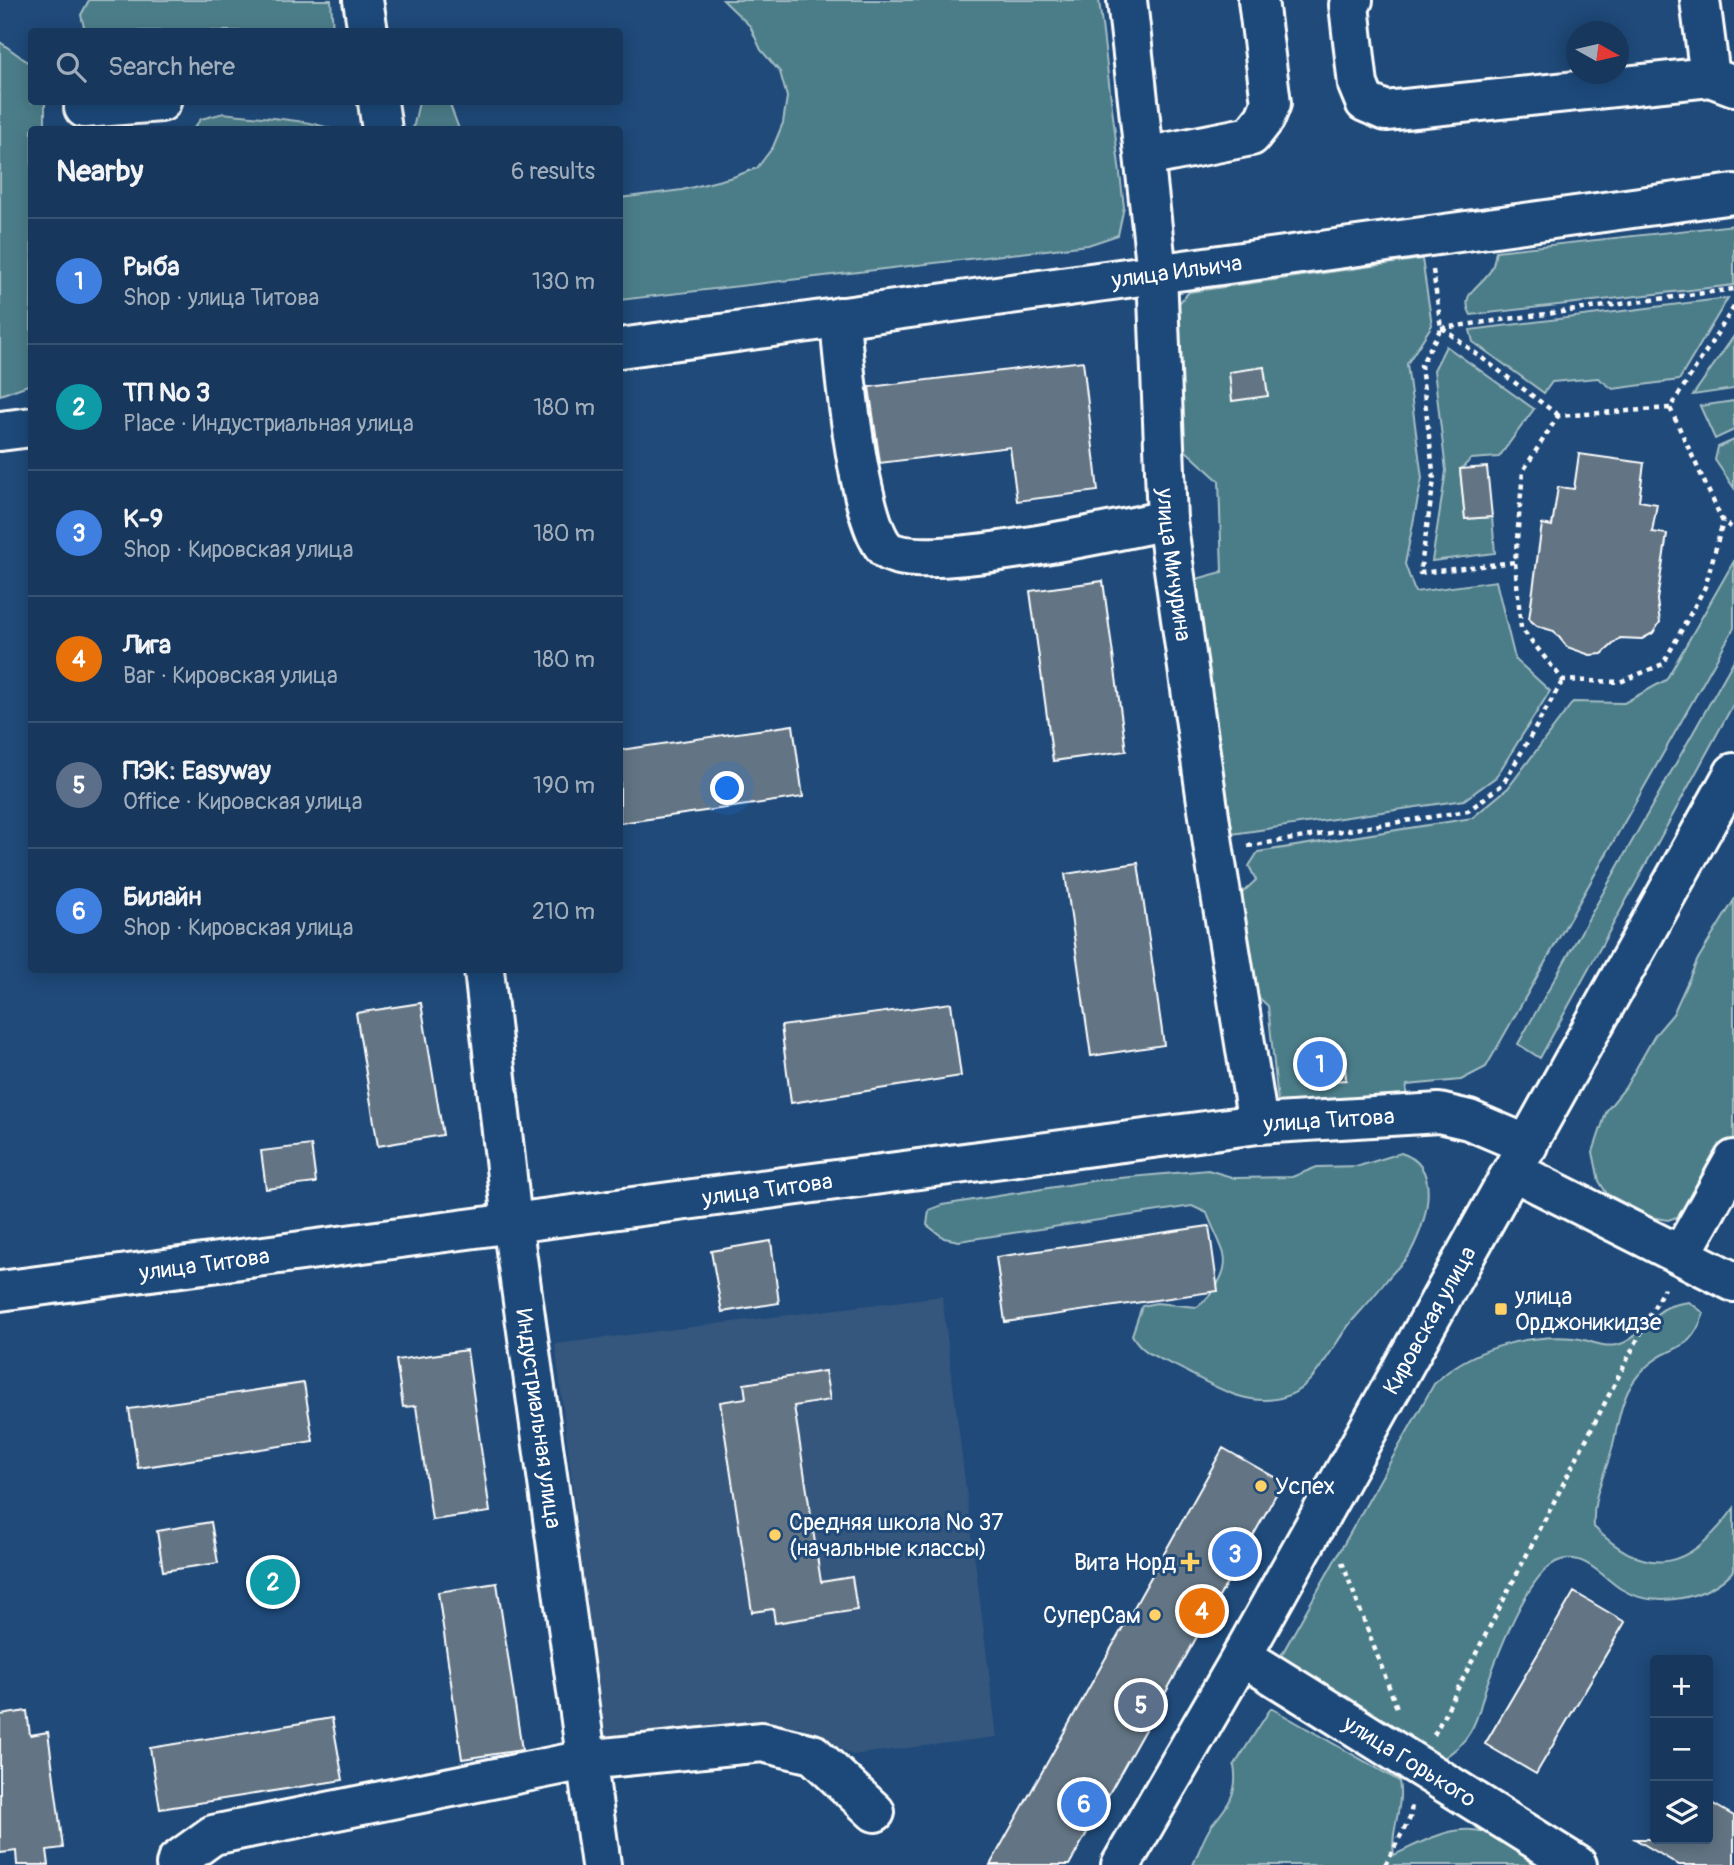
<!DOCTYPE html>
<html lang="en">
<head>
<meta charset="utf-8">
<style>
	body { margin:0; font-family:Pangolin,sans-serif; background:#203f62; color:#f1f3f6 }
	.controls { position:absolute; right:21px; bottom:21px; display:grid; overflow:hidden; border-radius:7px; box-shadow:0 4px 18px #0003 }
	.controls button { width:63px; height:63px; display:grid; place-items:center; padding:0; border:0; border-bottom:2px solid #365272; background:#17385c; color:#f1f3f6; font:35px sans-serif }
	.compass { position:absolute; left:1566px; top:21px; width:63px; height:63px; border-radius:50%; background:#17385c; box-shadow:0 4px 18px #0003; rotate:98deg }
	.you { position:absolute; left:728px; top:789px; width:24px; height:24px; margin:-18px; border:5px solid #fff; border-radius:50%; background:#1a73e8; box-shadow:0 0 0 10px #1a73e833 }
	.badge { display:grid; place-items:center; width:46px; height:46px; border-radius:50%; background:#ffd166; color:#fff; font-size:23px; font-weight:700 }
	.pin { position:absolute; translate:-50% -50%; border:4px solid #fff; box-shadow:0 2px 7px #0006 }
	.list { margin:0; padding:0; list-style:none }
	h2 { display:flex; justify-content:space-between; align-items:center; height:91px; margin:0; padding:0 28px; font-size:30px }
	h2 small { font-size:23px; font-weight:400; color:#9eacbb }
	.list li { display:grid; grid-template-columns:46px 1fr auto; gap:21px; align-items:center; box-sizing:border-box; height:126px; padding:0 28px; border-top:2px solid #365272 }
	.list b { display:block; font-size:26px; white-space:nowrap }
	.list p { margin:0; font-size:23px; white-space:nowrap; color:#9eacbb }
	.list em { font-size:23px; font-style:normal; color:#9eacbb }
	.icon { flex:none; width:38px; height:38px; fill:none; stroke:currentColor; stroke-width:2; stroke-linecap:round; stroke-linejoin:round }
	.map { position:relative; flex:none; width:1734px; height:1865px; overflow:hidden }
	.search { position:absolute; background:#17385c; box-shadow:0 4px 18px #0003; left:28px; top:28px; width:595px; height:77px; display:flex; align-items:center; gap:18px; box-sizing:border-box; padding:0 24px; border-radius:7px; color:#9eacbb; font-size:26px }
	.panel { position:absolute; background:#17385c; box-shadow:0 4px 18px #0003; left:28px; top:126px; width:595px; height:847px; border-radius:7px }
	.map>svg:first-child { display:block }
</style>
</head>
<body>
<div class="map">
<svg width="1734" height="1865" viewBox="0 0 1734 1865">
	<rect width="100%" height="100%" fill="#1f4a7a"/>
	<filter id="ink" filterUnits="userSpaceOnUse"><feTurbulence type="fractalNoise" baseFrequency=".0143" numOctaves="2"/><feDisplacementMap in="SourceGraphic" scale="14" xChannelSelector="R" yChannelSelector="G"/><feConvolveMatrix kernelMatrix="1 2 1 2 8 2 1 2 1" color-interpolation-filters="sRGB"/></filter>
	<g filter="url(#ink)">
		<path fill="#34577d" d="M 942,1296 L 997,1737 L 852,1755 L 799,1726 L 605,1750 L 555,1344 Z"/>
		<path fill="#4b7d89" stroke="#a5bec4" stroke-width="2" d="M 89,0 L 331,0 L 333,31 L 85,31 L 81,15 Z
			M 723,0 L 1099,0 L 1124,207 L 1118,235 L 1088,245 L 620,300 L 620,198 L 682,190 L 733,177 L 757,168 L 773,147 L 783,123 L 787,97 L 780,72 L 761,50 L 750,26 Z
			M 0,42 L 29,63 L 32,102 L 45,102 L 45,129 L 32,130 L 31,384 L 0,395 Z
			M 419,102 L 449,102 L 459,129 L 413,129 Z
			M 224,113 C 252,117 308,119 331,129 L 193,129 L 201,119 Z
			M 1734,225 L 1734,285 L 1471,315 C 1458,292 1483,286 1492,268 C 1494,263 1495,256 1496,251 Z
			M 1422,259 L 1432,325 L 1407,364 L 1422,478 L 1405,564 L 1415,592 L 1496,581 L 1515,659 L 1550,691 L 1496,777 L 1464,800 L 1225,835 L 1189,581 L 1222,572 L 1219,481 L 1185,450 L 1174,342 L 1179,303 L 1189,292 Z
			M 1728,298 L 1679,380 L 1613,389 L 1598,378 L 1552,382 L 1544,393 L 1473,342 L 1470,330 Z
			M 1734,336 L 1734,389 L 1693,395 Z
			M 1446,346 L 1534,409 L 1499,457 L 1471,459 L 1460,470 L 1465,519 L 1492,517 L 1495,553 L 1432,561 L 1446,471 L 1434,370 Z
			M 1734,401 L 1734,430 L 1715,439 L 1700,406 Z
			M 1734,440 L 1734,488 L 1715,460 L 1718,447 Z
			M 1734,561 L 1734,628 L 1486,1067 L 1461,1080 L 1407,1085 L 1405,1100 L 1279,1112 L 1268,1006 L 1255,994 L 1247,937 L 1242,928 L 1239,907 L 1241,894 L 1256,880 L 1249,866 L 1258,852 L 1472,818 L 1508,788 L 1573,702 L 1624,703 L 1666,680 Z
			M 1734,660 L 1734,703 L 1540,1058 L 1518,1044 Z
			M 1734,900 L 1734,1150 L 1683,1215 L 1668,1220 L 1651,1217 L 1607,1194 L 1599,1181 L 1593,1152 L 1607,1110 L 1625,1088 L 1655,1035 L 1673,1014 L 1698,959 Z
			M 1401,1153 C 1444,1166 1426,1223 1410,1253 C 1404,1263 1393,1271 1386,1281 C 1375,1295 1364,1308 1352,1321 C 1333,1344 1316,1386 1287,1396 C 1251,1409 1217,1388 1187,1372 C 1166,1359 1145,1358 1132,1335 L 1142,1306 L 1156,1303 L 1197,1307 C 1211,1297 1229,1273 1224,1254 C 1220,1241 1212,1227 1207,1213 L 1192,1206 L 959,1241 L 944,1238 L 927,1225 L 929,1210 L 942,1205 L 1098,1180 L 1208,1170 L 1235,1178 L 1292,1177 L 1317,1167 L 1359,1166 Z
			M 1689,1302 L 1704,1313 C 1689,1357 1671,1342 1644,1369 C 1621,1391 1619,1420 1612,1449 C 1604,1478 1592,1495 1594,1527 C 1649,1582 1691,1568 1734,1508 L 1734,1570 C 1708,1599 1655,1610 1621,1589 C 1604,1578 1585,1553 1561,1560 C 1529,1568 1497,1657 1486,1687 C 1481,1702 1479,1718 1470,1732 C 1463,1744 1455,1750 1444,1758 L 1278,1661 L 1434,1384 C 1468,1349 1526,1334 1574,1338 C 1588,1339 1601,1348 1616,1345 C 1639,1341 1648,1315 1668,1307 C 1674,1304 1682,1303 1689,1302 Z
			M 1271,1708 L 1399,1781 C 1404,1808 1390,1829 1394,1855 C 1434,1837 1463,1817 1507,1840 C 1518,1846 1524,1859 1535,1865 L 1193,1865 C 1199,1852 1204,1836 1212,1825 C 1228,1806 1239,1792 1234,1766 Z"/>
		<path fill="#647584" stroke="#fff" stroke-width="2" d="M 1083,361 L 1098,491 L 1017,501 L 1010,447 L 880,463 L 869,387 Z
			M 1264,367 L 1268,396 L 1232,401 L 1229,372 Z
			M 1579,454 L 1644,463 L 1639,501 L 1657,504 L 1652,532 L 1667,534 L 1657,600 L 1660,622 L 1653,633 L 1642,639 L 1620,638 L 1602,654 L 1590,655 L 1567,647 L 1554,631 L 1537,626 L 1529,619 L 1542,524 L 1552,526 L 1558,487 L 1574,489 Z
			M 1487,467 L 1492,517 L 1465,519 L 1460,469 Z
			M 1103,581 L 1126,751 L 1053,761 L 1030,591 Z
			M 793,725 L 803,797 L 620,823 L 620,750 Z
			M 1138,863 L 1164,1045 L 1091,1056 L 1065,874 Z
			M 421,1003 L 443,1135 L 378,1146 L 356,1013 Z
			M 951,1003 L 961,1076 L 791,1103 L 781,1026 Z
			M 1344,1051 L 1346,1080 L 1297,1083 L 1295,1053 Z
			M 311,1145 L 316,1183 L 266,1189 L 261,1151 Z
			M 1209,1226 L 1218,1291 L 1005,1322 L 996,1257 Z
			M 771,1241 L 779,1303 L 722,1312 L 711,1251 Z
			M 467,1350 L 490,1512 L 432,1520 L 416,1406 L 403,1407 L 396,1360 Z
			M 825,1371 L 830,1400 L 794,1406 L 821,1582 L 852,1577 L 857,1610 L 775,1623 L 773,1609 L 752,1612 L 720,1402 L 746,1398 L 744,1384 Z
			M 304,1383 L 313,1441 L 138,1468 L 129,1409 Z
			M 1223,1448 L 1283,1482 L 1194,1642 L 1069,1865 L 990,1865 Z
			M 211,1522 L 218,1563 L 163,1571 L 157,1531 Z
			M 286,1566 L 292,1594 L 260,1598 L 255,1570 Z
			M 497,1583 L 522,1750 L 462,1759 L 438,1592 Z
			M 1574,1592 L 1625,1622 L 1536,1774 L 1485,1744 Z
			M 27,1711 L 30,1735 L 48,1732 L 63,1848 L 47,1850 L 49,1865 L 17,1865 L 16,1851 L 0,1853 L 0,1715 Z
			M 332,1718 L 343,1780 L 160,1809 L 150,1748 Z
			M 1708,1801 L 1734,1816 L 1734,1865 L 1679,1865 L 1635,1839 L 1708,1839 Z"/>
		<g fill="none" stroke-linecap="round" stroke-linejoin="round">
			<g stroke="#fff" stroke-width="44">
				<g id="minor">
					<path d="M 363,0 L 368,32"/>
					<path id="s1" d="M 1127,0 L 1157,273 L 1167,520 L 1214,851 L 1258,1124"/>
					<path d="M 1353,0 L 1349,5 L 1358,85 L 1365,102 L 1386,111 L 1710,77 L 1734,86"/>
					<path d="M 1700,0 L 1710,77"/>
					<path d="M 378,102 L 382,130"/>
					<path d="M 84,108 L 161,102"/>
					<path d="M 1145,157 L 1251,136 L 1265,118 L 1271,103 L 1258,0"/>
					<path d="M 840,317 C 843,361 858,522 886,549 C 913,576 1123,529 1167,520"/>
					<path id="s2" d="M 620,348 L 1734,194"/>
					<path d="M 0,431 L 32,427"/>
					<path id="s3" d="M 484,970 L 512,1222 L 601,1865"/>
					<path d="M 1513,1171 L 1734,1282"/>
					<path d="M 1682,1253 L 1734,1160"/>
					<path id="s4" d="M 0,1291 L 1258,1124 L 1439,1113 L 1469,1120 L 1528,1145"/>
					<path id="s5" d="M 1242,1656 L 1577,1865"/>
					<path d="M 176,1865 L 177,1861 L 213,1835 L 585,1760 L 762,1742 L 813,1754 L 875,1812"/>
				</g>
			</g>
			<g stroke="#fff" stroke-width="44">
				<g id="major">
					<path id="s6" d="M 1121,1865 L 1242,1656 L 1734,773"/>
				</g>
			</g>
			<path stroke="#fff" stroke-width="4.5" stroke-dasharray="5 5" stroke-linecap="butt" d="M 1433,270 L 1441,328 L 1421,365 L 1434,480 L 1420,573 L 1515,562
				M 1734,307 L 1670,408 L 1723,522 L 1734,529
				M 1441,328 L 1734,289
				M 1442,328 L 1558,415
				M 1670,408 L 1558,416 L 1523,471 L 1515,562 L 1521,628 L 1563,680 L 1620,682 L 1663,664 L 1705,587 L 1723,522
				M 1248,846 L 1468,811 L 1503,784 L 1563,680
				M 1342,1562 L 1397,1708
				M 1434,1735 L 1664,1288
				M 1385,1865 L 1410,1818 L 1412,1805"/>
			<use href="#minor" stroke="#1f4a7a" stroke-width="38"/>
			<use href="#major" stroke="#1f4a7a" stroke-width="38"/>
		</g>
	</g>
	<g fill="#ffd166" stroke="#1f4a7a" stroke-width="2.5">
		<rect x="1494" y="1302" width="14" height="14" rx="3.5"/>
		<circle cx="1261" cy="1486" r="7"/>
		<circle cx="775" cy="1535" r="7"/>
		<path d="M1186.5 1551.5h7v7h7v7h-7v7h-7v-7h-7v-7h7z"/>
		<circle cx="1155" cy="1615" r="7"/>
	</g>
	<g text-anchor="middle" dominant-baseline="central" stroke-width="6" stroke-linejoin="round" paint-order="stroke">
		<g font-size="23" fill="#fff" stroke="#1f4a7a">
			<text stroke="none"><textPath href="#s2" startOffset="562">улица Ильича</textPath></text>
			<text stroke="none"><textPath href="#s1" startOffset="567">улица Мичурина</textPath></text>
			<text stroke="none"><textPath href="#s4" startOffset="1340">улица Титова</textPath></text>
			<text stroke="none"><textPath href="#s4" startOffset="774">улица Титова</textPath></text>
			<text stroke="none"><textPath href="#s4" startOffset="206">улица Титова</textPath></text>
			<text stroke="none"><textPath href="#s6" startOffset="626">Кировская улица</textPath></text>
			<text stroke="none"><textPath href="#s3" startOffset="452">Индустриальная улица</textPath></text>
			<text stroke="none"><textPath href="#s5" startOffset="198">улица Горького</textPath></text>
		</g>
		<g font-size="23" fill="#fff" stroke="#1f4a7a" text-anchor="start">
			<text x="1515" y="1296">улица<tspan x="1515" dy="26">Орджоникидзе</tspan></text>
			<text x="1275" y="1486">Успех</text>
			<text x="789" y="1522">Средняя школа № 37<tspan x="789" dy="26">(начальные классы)</tspan></text>
			<text x="1176" y="1562" text-anchor="end">Вита Норд</text>
			<text x="1141" y="1615" text-anchor="end">СуперСам</text>
		</g>
	</g>
</svg>
<div class="controls">
<button>+</button>
<button>−</button>
<button><svg class="icon" aria-label="layers" viewBox="0 0 24 24"><path d="M12 4l9 5-9 5-9-5zM3 14l9 5 9-5"/></svg></button>
</div>
<svg class="compass" viewBox="-18 -18 36 36"><path d="M0-13l5 13h-10z" fill="#e53935"/><path d="M0 13l5-13h-10z" fill="#9eacbb"/></svg>
<div class="you"></div>
<div class="pin badge" style="left:1320px;top:1064px;background:#3f7fe0">1</div>
<div class="pin badge" style="left:273px;top:1582px;background:#0f9aa8">2</div>
<div class="pin badge" style="left:1235px;top:1554px;background:#3f7fe0">3</div>
<div class="pin badge" style="left:1202px;top:1611px;background:#e8710a">4</div>
<div class="pin badge" style="left:1141px;top:1705px;background:#5c6f8a">5</div>
<div class="pin badge" style="left:1084px;top:1804px;background:#3f7fe0">6</div>
<div class="search"><svg class="icon" aria-label="search" viewBox="0 0 24 24"><circle cx="10" cy="10" r="6"/><path d="M15 15l6 6"/></svg>Search here</div>
<section class="panel">
<h2>Nearby<small>6 results</small></h2>
<ul class="list">
<li><span class="badge" style="background:#3f7fe0">1</span><div><b>Рыба</b><p>Shop · улица Титова</p></div><em>130 m</em></li>
<li><span class="badge" style="background:#0f9aa8">2</span><div><b>ТП № 3</b><p>Place · Индустриальная улица</p></div><em>180 m</em></li>
<li><span class="badge" style="background:#3f7fe0">3</span><div><b>K-9</b><p>Shop · Кировская улица</p></div><em>180 m</em></li>
<li><span class="badge" style="background:#e8710a">4</span><div><b>Лига</b><p>Bar · Кировская улица</p></div><em>180 m</em></li>
<li><span class="badge" style="background:#5c6f8a">5</span><div><b>ПЭК: Easyway</b><p>Office · Кировская улица</p></div><em>190 m</em></li>
<li><span class="badge" style="background:#3f7fe0">6</span><div><b>Билайн</b><p>Shop · Кировская улица</p></div><em>210 m</em></li>
</ul>
</section>
</div>
</body>
</html>
